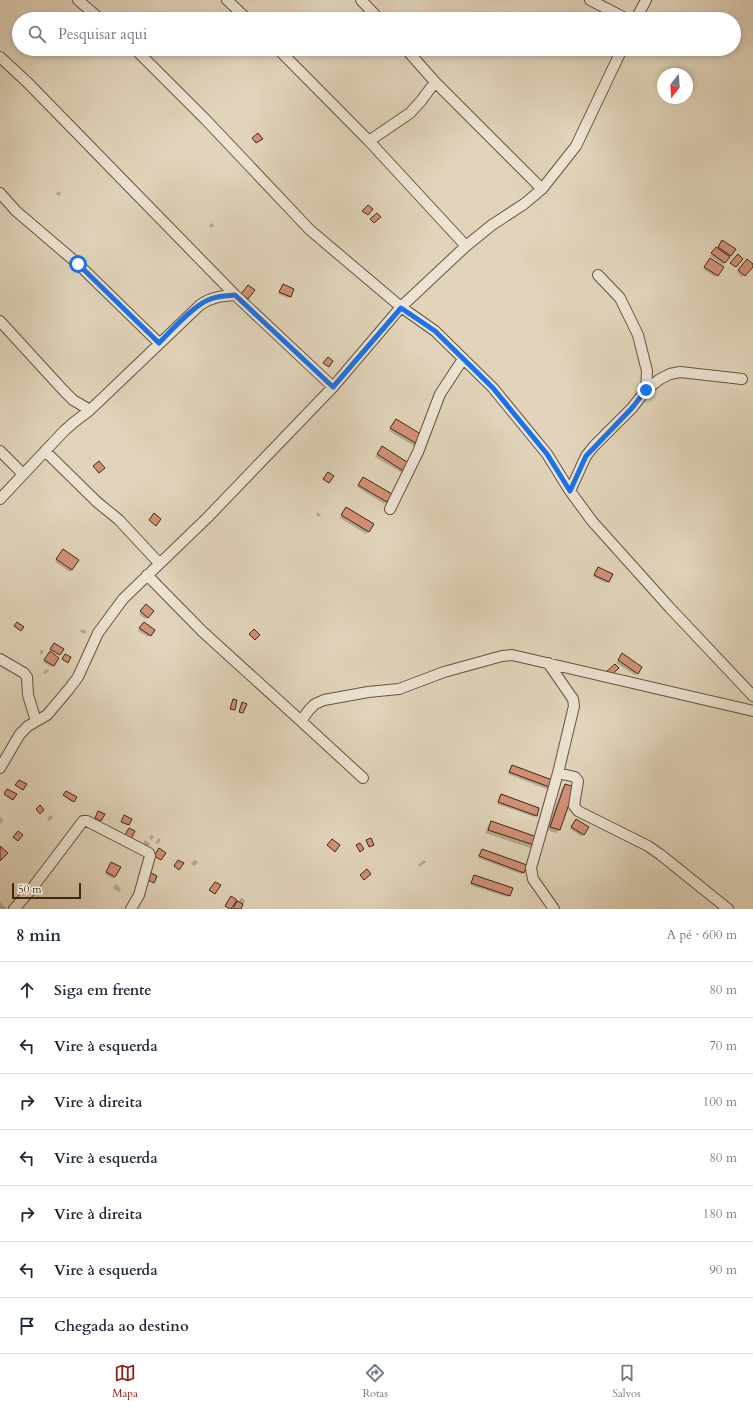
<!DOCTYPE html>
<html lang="pt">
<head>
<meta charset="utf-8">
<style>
	body { margin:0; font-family:Cardo,serif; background:#f6f6f7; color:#1f2937 }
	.compass { position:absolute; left:657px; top:68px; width:36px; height:36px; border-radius:50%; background:#fff; box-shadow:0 2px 6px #0003; rotate:197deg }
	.scale { position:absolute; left:12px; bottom:10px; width:69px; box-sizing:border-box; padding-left:4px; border:2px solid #412711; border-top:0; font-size:11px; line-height:14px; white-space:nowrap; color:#412711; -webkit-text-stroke:3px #ece3d2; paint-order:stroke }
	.stop { position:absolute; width:12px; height:12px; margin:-9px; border:3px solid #1a73e8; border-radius:50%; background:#fff }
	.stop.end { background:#1a73e8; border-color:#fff; box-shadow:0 1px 4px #0008 }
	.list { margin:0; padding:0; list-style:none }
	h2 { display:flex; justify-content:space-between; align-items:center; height:52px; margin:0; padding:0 16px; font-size:17px }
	h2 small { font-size:13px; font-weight:400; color:#747a83 }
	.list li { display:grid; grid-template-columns:26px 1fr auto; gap:12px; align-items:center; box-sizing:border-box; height:56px; padding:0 16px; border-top:1px solid #e0e1e3 }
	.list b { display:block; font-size:15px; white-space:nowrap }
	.list em { font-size:13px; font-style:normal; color:#747a83 }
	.icon { flex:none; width:22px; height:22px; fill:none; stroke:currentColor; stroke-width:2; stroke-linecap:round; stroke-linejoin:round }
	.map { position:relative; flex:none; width:753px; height:909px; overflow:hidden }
	.search { position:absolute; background:#fff; box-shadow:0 2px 6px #0003; left:12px; right:12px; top:12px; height:44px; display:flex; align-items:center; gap:10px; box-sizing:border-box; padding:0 14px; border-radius:22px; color:#747a83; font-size:15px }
	.sheet { height:444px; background:#fff }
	nav { display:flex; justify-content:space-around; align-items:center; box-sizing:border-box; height:56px; border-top:1px solid #e0e1e3; background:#fff; font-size:11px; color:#747a83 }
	nav a { display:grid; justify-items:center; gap:2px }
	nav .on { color:#8f2418 }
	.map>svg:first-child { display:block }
</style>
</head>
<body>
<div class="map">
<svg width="753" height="909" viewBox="0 0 753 909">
	<rect width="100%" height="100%" fill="#e1d4ba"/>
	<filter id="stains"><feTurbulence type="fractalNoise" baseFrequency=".005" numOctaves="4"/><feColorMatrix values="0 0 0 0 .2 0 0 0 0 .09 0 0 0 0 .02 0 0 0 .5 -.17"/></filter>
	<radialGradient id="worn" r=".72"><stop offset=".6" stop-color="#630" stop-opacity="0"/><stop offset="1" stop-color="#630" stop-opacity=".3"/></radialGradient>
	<path fill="#0003" d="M 58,191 L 61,193 L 59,196 L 56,194 Z
		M 212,223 L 214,225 L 212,228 L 209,226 Z
		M 721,243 L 730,255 L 723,265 L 710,256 Z
		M 747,261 L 753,265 L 742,277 L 737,272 Z
		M 708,262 L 717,275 L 715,277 L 703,269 Z
		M 283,285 L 290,296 L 288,298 L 278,294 Z
		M 394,422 L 418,445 L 416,447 L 389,431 Z
		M 382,447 L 404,471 L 402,473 L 375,457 Z
		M 361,480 L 391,494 L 386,502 L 384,504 L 357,487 Z
		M 344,510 L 372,524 L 368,532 L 366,534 L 340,518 Z
		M 318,512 L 321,515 L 319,517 L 316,515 Z
		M 61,552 L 72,570 L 70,572 L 55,562 Z
		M 598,568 L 608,581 L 606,583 L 593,577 Z
		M 146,605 L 153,611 L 145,619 L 139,614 Z
		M 142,625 L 154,630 L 148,637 L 138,631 Z
		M 82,629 L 87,631 L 85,634 L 80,632 Z
		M 54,644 L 62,650 L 58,655 L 50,650 Z
		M 40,650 L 43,650 L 43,654 L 40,655 Z
		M 48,654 L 53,665 L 51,667 L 43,662 Z
		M 620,657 L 637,673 L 635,675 L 616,663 Z
		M 46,669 L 49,670 L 46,674 L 43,673 Z
		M 512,766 L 554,781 L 549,790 L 508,774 Z
		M 565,785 L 574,788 L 559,830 L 556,833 L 547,830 L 562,788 Z
		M 8,790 L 15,795 L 12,800 L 4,795 Z
		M 66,792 L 75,797 L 72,802 L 63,796 Z
		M 501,795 L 536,815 L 534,817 L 497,804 Z
		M 50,815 L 53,817 L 49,821 L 47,819 Z
		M 0,817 L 4,820 L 0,824 Z
		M 574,822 L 583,834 L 581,836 L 570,829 Z
		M 491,823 L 533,844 L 530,848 L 485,833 L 488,826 Z
		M 152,835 L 154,837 L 151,840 L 149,837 Z
		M 159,838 L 161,840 L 158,844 L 155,843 Z
		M 145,840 L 150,844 L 145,851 L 140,848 Z
		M 482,850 L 523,872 L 521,874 L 478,858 Z
		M 194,860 L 198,862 L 195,866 L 191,864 Z
		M 424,860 L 426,862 L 420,867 L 418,865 Z
		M 110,865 L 114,877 L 113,879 L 105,874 Z
		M 475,876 L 509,895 L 507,897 L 470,885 Z
		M 116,884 L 121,889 L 119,892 L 113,888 Z
		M 241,898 L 245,900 L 244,903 L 240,909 L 234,909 Z
		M 0,902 L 6,908 L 6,909 L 0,909 Z"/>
	<path fill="#d29076" stroke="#412711" d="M 258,133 L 263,139 L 256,143 L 252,138 Z
		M 368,205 L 373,209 L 368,215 L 362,211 Z
		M 377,213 L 381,217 L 374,223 L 370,219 Z
		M 722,240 L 736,249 L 731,256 L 718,247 Z
		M 716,247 L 730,257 L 725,263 L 711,253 Z
		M 738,254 L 743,259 L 736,267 L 730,263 Z
		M 710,258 L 724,267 L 718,276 L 704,267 Z
		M 747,259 L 753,264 L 753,267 L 745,276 L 738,270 Z
		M 283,284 L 294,289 L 291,297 L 279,292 Z
		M 248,285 L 255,290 L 248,299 L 241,294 Z
		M 328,357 L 333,361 L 329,367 L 323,363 Z
		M 396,419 L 424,436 L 419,445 L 390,428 Z
		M 382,446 L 410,464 L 405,472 L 377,454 Z
		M 99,461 L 105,468 L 99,473 L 93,466 Z
		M 328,472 L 334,476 L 329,483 L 323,479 Z
		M 363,477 L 392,494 L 387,502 L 358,485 Z
		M 346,507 L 374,524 L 369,532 L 341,515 Z
		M 154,513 L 161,519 L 156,526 L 149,520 Z
		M 63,549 L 79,560 L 72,570 L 56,559 Z
		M 598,567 L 613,574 L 609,582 L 594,575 Z
		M 146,604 L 154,611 L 148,618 L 140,611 Z
		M 17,622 L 24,627 L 21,631 L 14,626 Z
		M 144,622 L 155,630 L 151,636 L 139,628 Z
		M 254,629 L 260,635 L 255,640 L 249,634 Z
		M 54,643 L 64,649 L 60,655 L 50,649 Z
		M 50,651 L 59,658 L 54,666 L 44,660 Z
		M 622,653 L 642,667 L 638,674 L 618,660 Z
		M 65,654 L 71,657 L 68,663 L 62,659 Z
		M 615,664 L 619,668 L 611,675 L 607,671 Z
		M 233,699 L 237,700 L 235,710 L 230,709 Z
		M 242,702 L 247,704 L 243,713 L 239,712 Z
		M 512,765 L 555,781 L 552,788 L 509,772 Z
		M 19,780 L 27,784 L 23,790 L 15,785 Z
		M 565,784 L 575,787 L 560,830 L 550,827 Z
		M 7,789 L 17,794 L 13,800 L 4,794 Z
		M 66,791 L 77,797 L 74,802 L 63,795 Z
		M 501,794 L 539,808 L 537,816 L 498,802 Z
		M 40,805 L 44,810 L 40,814 L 36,809 Z
		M 98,811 L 105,814 L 101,821 L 95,818 Z
		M 124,815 L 132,819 L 129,825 L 121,822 Z
		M 576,819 L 589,827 L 584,835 L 571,827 Z
		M 491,821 L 537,837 L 534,845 L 488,830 Z
		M 129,828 L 135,831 L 131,839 L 125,835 Z
		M 18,831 L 23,835 L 18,841 L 13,837 Z
		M 371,838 L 374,845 L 369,847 L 366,840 Z
		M 332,839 L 340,845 L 335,852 L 327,845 Z
		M 360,843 L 364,849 L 360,852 L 356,845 Z
		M 0,846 L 8,853 L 0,861 Z
		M 159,848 L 166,853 L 161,860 L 154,856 Z
		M 482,849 L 527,865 L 524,873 L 479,856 Z
		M 178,860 L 184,863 L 179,870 L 174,866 Z
		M 111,862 L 121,867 L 115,877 L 106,872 Z
		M 367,869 L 371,874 L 364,880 L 360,875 Z
		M 151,873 L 157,876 L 154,883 L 148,880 Z
		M 474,875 L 513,888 L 510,896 L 471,883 Z
		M 215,882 L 221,885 L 215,894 L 209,890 Z
		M 231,896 L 237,900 L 231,909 L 230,909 L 225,906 Z
		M 237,901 L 243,904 L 241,909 L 233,909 Z"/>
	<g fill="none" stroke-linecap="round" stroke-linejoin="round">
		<g stroke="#69523b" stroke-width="12">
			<path id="street" d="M 78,0 L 100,19
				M 227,0 L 247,19
				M 361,0 L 379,19
				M 590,0 L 627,19
				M 636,19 L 646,0
				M 135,49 L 206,120 L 310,230 L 401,307 L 435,331 L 493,388 L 547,454 L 570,491 L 592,521 L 670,608 L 753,696
				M 278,49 L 369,141 L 466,246
				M 406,49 L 435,82 L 542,189
				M 0,57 L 28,83 L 235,295 L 333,387
				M 369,141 L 410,113 L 421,101 L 435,82
				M 0,193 L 16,211 L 78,264 L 159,343
				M 598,275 L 620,298 L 638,335 L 647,371 L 646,390
				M 0,321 L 64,391 L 73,400 L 90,410
				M 0,451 L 23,474
				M 45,451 L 97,502 L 119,520 L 159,563
				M 570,491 L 586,456 L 594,446 L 632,408 L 646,390 L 660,379 L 670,374 L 680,372 L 742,379
				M 0,499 L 64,431 L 73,423 L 90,410 L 200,305 C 211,297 222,296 235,295
				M 390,509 L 418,452 L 440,394 L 463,359
				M 147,575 L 203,632 L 301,721 L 363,778
				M 0,659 L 24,673 L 27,677 L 28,695 L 36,721
				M 548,663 L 573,699 L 574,706 L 558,773 L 531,868 L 533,879 L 554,909
				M 301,721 L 309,710 L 315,704 L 324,700 L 368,692 L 399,689 L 444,672 L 502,656 L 512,655 L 753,711
				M 0,768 L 20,734 L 28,726 L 47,715 L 69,689 L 78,677 L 98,633 L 123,599 L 207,518 L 333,387 L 401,307 L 466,246 L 492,225 L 524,204 L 542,189 L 576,146 L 622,49
				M 558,773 L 575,777 L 578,781 L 574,806 L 578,811 L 648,846 L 661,855 L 728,909
				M 14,909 L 30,891 L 83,821 L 87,821 L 149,853 L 150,856 L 139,895 L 131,909"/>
		</g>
		<use href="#street" stroke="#ece3d2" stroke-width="10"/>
	</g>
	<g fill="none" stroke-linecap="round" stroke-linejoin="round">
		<path stroke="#1a73e8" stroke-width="5" d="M 78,264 L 159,343 C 171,331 193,306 208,300 C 216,296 226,296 235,295 L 333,387 L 401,308 L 435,331 L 493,388 L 547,454 L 570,491 L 586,456 L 632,408 L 646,390"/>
	</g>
	<rect width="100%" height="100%" filter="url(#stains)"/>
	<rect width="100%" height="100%" fill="url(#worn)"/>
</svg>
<svg class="compass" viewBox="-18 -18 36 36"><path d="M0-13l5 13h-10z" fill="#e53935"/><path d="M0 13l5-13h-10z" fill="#747a83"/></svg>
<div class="scale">50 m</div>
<div class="stop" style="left:78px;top:264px"></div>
<div class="stop end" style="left:646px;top:390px"></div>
<div class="search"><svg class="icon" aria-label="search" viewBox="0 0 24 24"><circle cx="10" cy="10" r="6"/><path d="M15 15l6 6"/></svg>Pesquisar aqui</div>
</div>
<section class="sheet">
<h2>8 min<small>A pé · 600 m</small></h2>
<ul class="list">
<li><svg class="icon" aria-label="ahead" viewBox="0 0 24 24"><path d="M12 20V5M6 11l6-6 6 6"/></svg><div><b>Siga em frente</b></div><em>80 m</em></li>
<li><svg class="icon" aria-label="left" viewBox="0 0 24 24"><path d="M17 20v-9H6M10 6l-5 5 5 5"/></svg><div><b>Vire à esquerda</b></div><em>70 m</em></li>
<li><svg class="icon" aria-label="right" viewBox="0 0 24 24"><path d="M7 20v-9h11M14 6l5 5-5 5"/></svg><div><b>Vire à direita</b></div><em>100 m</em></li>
<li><svg class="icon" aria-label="left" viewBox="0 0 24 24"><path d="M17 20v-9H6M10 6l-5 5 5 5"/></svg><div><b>Vire à esquerda</b></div><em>80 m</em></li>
<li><svg class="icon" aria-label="right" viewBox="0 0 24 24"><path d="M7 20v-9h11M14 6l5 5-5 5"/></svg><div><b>Vire à direita</b></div><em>180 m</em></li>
<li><svg class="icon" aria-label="left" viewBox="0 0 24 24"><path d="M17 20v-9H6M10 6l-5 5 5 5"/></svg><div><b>Vire à esquerda</b></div><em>90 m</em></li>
<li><svg class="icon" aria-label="arrive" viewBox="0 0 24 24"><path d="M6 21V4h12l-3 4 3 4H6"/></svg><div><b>Chegada ao destino</b></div></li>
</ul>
</section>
<nav>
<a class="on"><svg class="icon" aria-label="map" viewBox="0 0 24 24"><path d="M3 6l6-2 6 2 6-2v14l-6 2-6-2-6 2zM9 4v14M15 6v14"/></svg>Mapa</a>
<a><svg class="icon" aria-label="directions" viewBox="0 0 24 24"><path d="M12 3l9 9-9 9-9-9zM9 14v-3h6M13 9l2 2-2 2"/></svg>Rotas</a>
<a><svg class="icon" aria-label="saved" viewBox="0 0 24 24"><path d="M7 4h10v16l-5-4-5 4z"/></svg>Salvos</a>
</nav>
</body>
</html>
